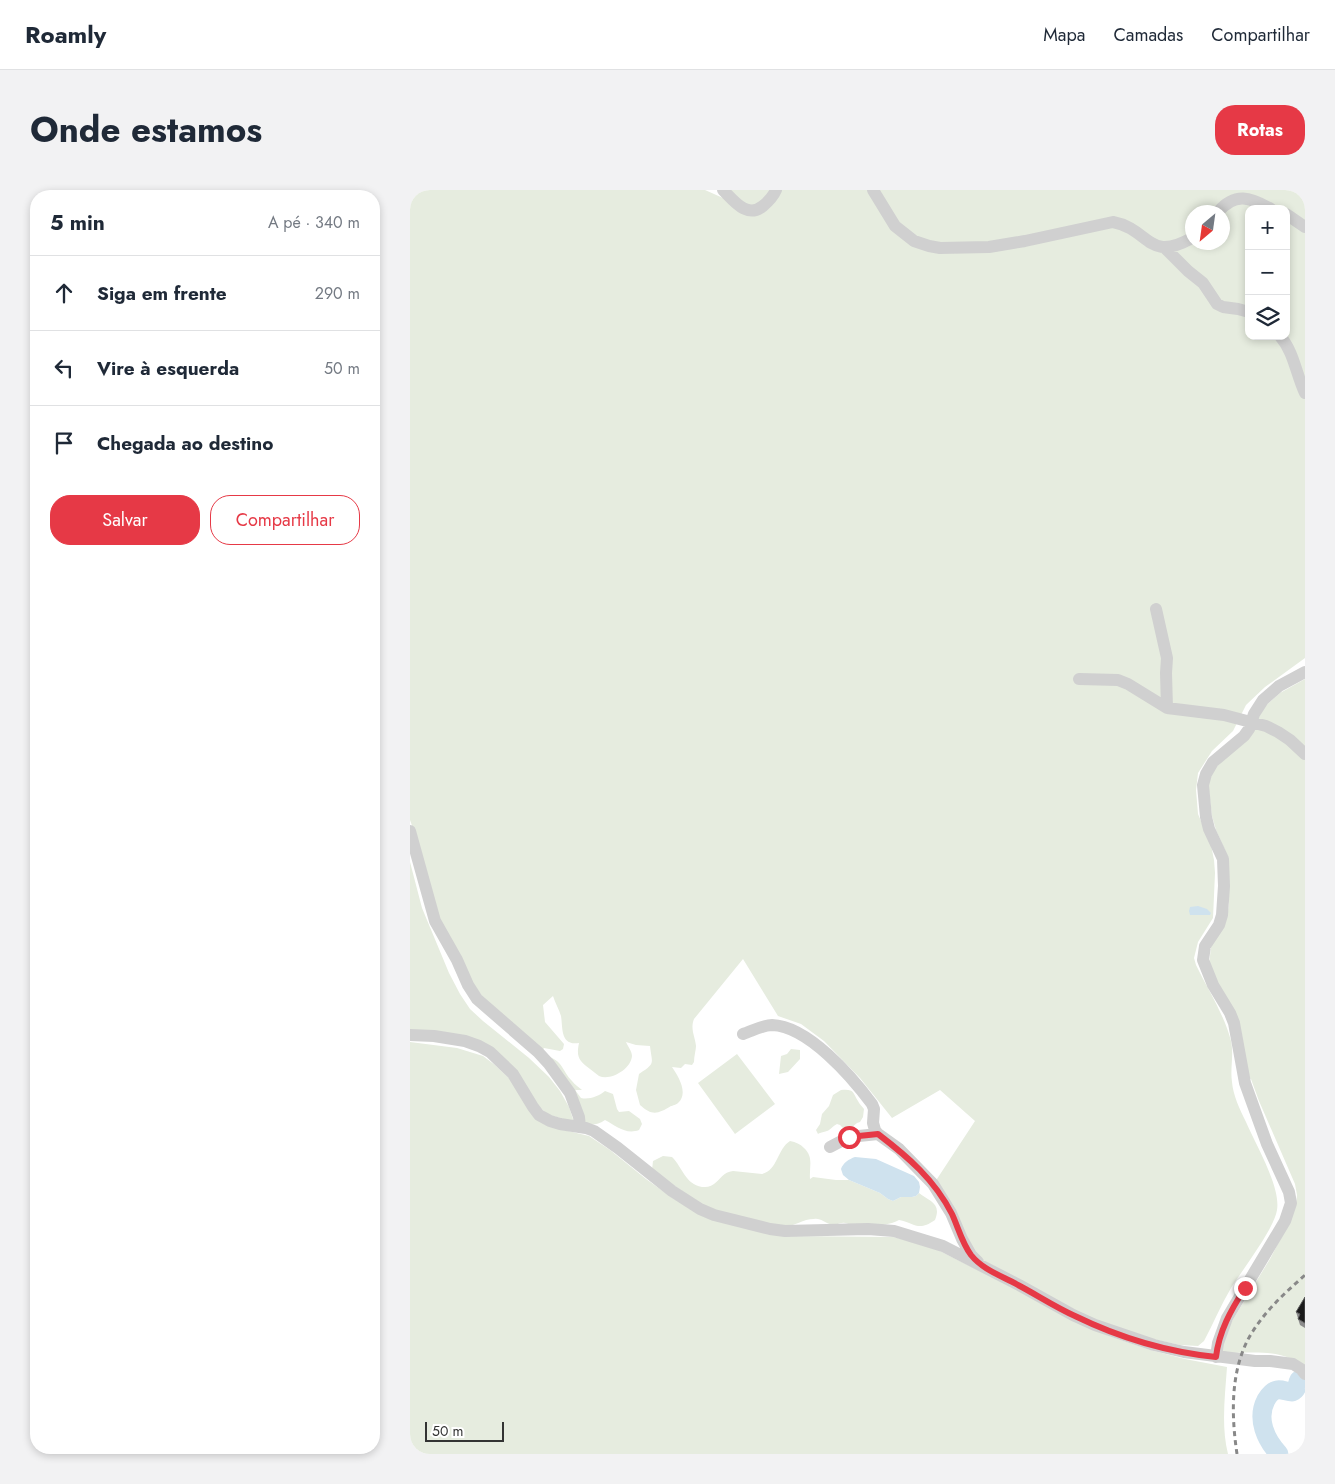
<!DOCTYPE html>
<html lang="pt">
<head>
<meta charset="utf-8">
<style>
	body { margin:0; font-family:Jost,sans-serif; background:#f2f2f3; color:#1f2937 }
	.controls { position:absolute; right:15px; top:15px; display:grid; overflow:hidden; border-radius:10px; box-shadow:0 2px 8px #0003 }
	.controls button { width:45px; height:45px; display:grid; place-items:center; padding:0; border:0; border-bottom:1px solid #e0e1e3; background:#fff; color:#1f2937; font:25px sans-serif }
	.compass { position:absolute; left:775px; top:15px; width:45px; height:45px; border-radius:50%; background:#fff; box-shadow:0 2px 8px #0003; rotate:209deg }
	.scale { position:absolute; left:15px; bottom:12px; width:79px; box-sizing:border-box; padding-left:5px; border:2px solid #333; border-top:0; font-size:14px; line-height:18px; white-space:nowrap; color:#333; -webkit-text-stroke:4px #fff; paint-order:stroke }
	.stop { position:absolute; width:15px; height:15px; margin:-11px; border:4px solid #e63946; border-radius:50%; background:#fff }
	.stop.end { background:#e63946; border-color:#fff; box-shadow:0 1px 5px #0008 }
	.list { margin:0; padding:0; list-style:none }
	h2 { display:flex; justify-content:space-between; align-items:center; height:65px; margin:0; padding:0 20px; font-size:21px }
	h2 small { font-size:16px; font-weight:400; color:#747a83 }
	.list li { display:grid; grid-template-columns:32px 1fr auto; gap:15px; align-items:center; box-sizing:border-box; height:75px; padding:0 20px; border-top:1px solid #e0e1e3 }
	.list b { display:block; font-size:19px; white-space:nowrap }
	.list em { font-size:16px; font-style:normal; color:#747a83 }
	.actions { display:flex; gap:10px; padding:15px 20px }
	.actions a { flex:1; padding:11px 0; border:1px solid #e63946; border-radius:20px; text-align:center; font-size:18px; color:#e63946 }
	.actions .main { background:#e63946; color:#fff }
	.icon { flex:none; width:28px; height:28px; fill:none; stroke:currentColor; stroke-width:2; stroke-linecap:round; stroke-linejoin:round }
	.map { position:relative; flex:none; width:895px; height:1264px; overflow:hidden; border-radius:20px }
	header { display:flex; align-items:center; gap:30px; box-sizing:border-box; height:70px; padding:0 25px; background:#fff; border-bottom:1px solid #e0e1e3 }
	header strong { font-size:24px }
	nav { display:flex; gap:28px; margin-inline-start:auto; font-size:18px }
	.intro { display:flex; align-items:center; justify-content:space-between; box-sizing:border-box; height:120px; padding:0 30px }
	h1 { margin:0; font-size:35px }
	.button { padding:12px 22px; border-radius:20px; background:#e63946; color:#fff; font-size:18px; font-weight:700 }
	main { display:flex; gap:30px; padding:0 30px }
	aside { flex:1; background:#fff; border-radius:20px; box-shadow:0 2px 8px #0003 }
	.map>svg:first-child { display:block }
</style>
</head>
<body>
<header>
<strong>Roamly</strong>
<nav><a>Mapa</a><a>Camadas</a><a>Compartilhar</a></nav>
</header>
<div class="intro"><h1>Onde estamos</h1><a class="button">Rotas</a></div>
<main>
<aside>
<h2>5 min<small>A pé · 340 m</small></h2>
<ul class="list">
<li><svg class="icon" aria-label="ahead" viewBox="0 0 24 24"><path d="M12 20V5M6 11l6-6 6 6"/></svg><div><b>Siga em frente</b></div><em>290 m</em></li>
<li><svg class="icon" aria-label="left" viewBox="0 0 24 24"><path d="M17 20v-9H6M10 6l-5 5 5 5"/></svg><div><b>Vire à esquerda</b></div><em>50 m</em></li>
<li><svg class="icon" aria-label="arrive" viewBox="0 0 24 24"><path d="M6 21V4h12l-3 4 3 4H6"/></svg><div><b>Chegada ao destino</b></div></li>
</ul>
<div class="actions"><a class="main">Salvar</a><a>Compartilhar</a></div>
</aside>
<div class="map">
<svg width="895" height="1264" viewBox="0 0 895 1264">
	<rect width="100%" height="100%" fill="#fff"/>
	<path fill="#e6ecdf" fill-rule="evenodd" d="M 0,0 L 295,0 L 313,8 L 317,0 L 895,0 L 895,468 L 855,497 L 836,515 L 823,541 L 802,561 L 788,583 L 786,600 L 788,624 L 801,655 L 804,670 L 805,683 L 803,728 L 788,752 L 784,768 L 786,775 C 798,800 814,824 821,851 C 824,865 820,879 822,892 C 823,905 830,920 836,932 C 845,953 871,997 867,1020 C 864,1039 833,1079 821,1098 C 811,1115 803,1134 794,1151 L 788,1156 L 770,1155 L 738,1148 L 683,1130 L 569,1068 L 525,992 L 565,931 L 530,900 L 482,928 L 450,888 L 414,851 L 391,834 L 368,826 L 333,769 L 284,829 C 280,839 285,846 286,856 C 286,860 284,866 284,872 L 282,875 L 275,874 L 271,878 L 262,877 C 268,886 279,903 268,913 C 267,914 262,916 261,916 C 248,924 242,926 230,915 L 226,900 L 229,884 C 246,873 242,874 240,856 L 226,855 L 216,852 C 218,857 222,861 222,866 C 221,879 201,891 189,886 C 186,884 183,881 180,879 C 169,871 166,867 169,853 C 150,856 153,838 151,826 C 149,819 145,813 143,806 L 133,815 L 135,832 L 154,854 L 153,859 L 150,861 L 134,858 L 132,861 L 72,806 L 62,792 L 29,728 L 6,647 L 0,630 ZM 839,19 L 876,19 L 876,146 L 839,146 ZM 782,22 L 812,22 L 812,52 L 782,52 Z
		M 895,489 L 895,1178 C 891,1175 886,1171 881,1169 C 861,1159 832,1164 810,1163 L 819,1136 L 860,1069 L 872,1046 L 886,1015 L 887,1005 L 885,994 L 849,911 L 841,889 L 838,888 L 799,775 L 801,757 L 817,728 L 819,714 L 819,669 L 806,640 L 802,626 L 798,593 L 801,584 L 853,518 L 870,503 Z
		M 0,672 L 12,718 L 39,783 L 50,804 L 60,819 L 73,831 L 119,868 L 139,887 L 150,901 L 159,917 L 164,932 L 136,924 L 126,913 L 94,868 L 0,841 Z
		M 0,852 L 47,858 L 73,866 L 85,875 L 154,940 L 179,946 L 200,960 L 236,989 L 264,1009 L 376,1046 L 483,1047 L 520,1056 L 699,1146 L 740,1160 L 775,1169 L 817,1177 C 815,1206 811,1236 818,1264 L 0,1264 Z
		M 381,859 L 390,860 L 390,869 L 378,882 L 369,884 L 371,866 L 377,864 Z
		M 327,864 L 365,914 L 325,944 L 288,893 Z
		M 136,866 C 153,870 152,881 162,891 C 165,895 169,897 172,900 L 165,900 L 171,908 C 179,910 189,906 195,901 L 203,904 L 207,919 L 209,922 L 219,921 L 230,929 L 232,934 L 229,940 C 216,945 206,936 195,930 C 186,936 181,935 171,933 Z
		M 431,900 C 445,899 442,902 448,911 C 449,914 452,916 454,919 L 453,927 L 450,932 L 447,933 L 435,943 L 432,942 L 433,938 L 430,935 L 427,934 C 423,936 422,938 419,940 C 418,941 409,943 408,944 L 406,940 L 410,934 L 412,924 L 419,916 L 423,905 Z
		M 380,951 C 386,952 390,954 394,958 C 404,967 399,977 400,989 L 403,987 L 426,990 L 439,990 L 470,1003 L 478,1009 L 483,1011 L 491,1007 L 502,1007 L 506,1006 L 509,1003 C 519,1011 532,1013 525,1030 C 508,1042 505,1033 489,1030 C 480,1036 454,1037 443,1036 C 439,1035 437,1032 432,1033 C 428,1033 426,1036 422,1035 C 415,1033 411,1028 404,1029 C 393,1029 385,1036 374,1037 L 299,1020 L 242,980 L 243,971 L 253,966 L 262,967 C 273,978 275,994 292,997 C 296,997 300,997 304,994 C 311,989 313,982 323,981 L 352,984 C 368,980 367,959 380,951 Z"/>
	<path fill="#cfe2ee" d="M 788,716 L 797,719 L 801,723 L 800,725 L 780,725 L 779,721 L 780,717 Z
		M 445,967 L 466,969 L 504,986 L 509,992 L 510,997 L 509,1003 L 506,1006 L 502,1007 L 491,1007 L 483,1011 L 478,1009 L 470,1003 L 439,990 L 433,985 L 431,979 C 433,973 439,969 445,967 Z"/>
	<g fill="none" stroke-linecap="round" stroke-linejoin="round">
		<path stroke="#cfe2ee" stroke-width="19" d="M 869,1264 C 856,1250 846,1229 856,1210 C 859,1205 862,1201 867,1200 C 872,1199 877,1202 882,1202 C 889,1199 886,1195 889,1190 L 895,1188"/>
		<path stroke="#d0d0d0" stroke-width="12" d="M 313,0 C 324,11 337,29 353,16 C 359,11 363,7 366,0
			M 463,0 L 485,36 L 504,51 L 519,56 L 530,58 L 579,57 L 615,51 L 703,32 C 740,39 737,73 782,48
			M 808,22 C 825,2 840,7 861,19
			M 876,24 L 895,37
			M 755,58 L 778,81 L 793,93 L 807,114 L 813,117 L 828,119 L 839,122
			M 870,146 C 884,162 886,184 895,203
			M 746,419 L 757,468 L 756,483 L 757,518
			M 669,489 L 708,490 L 718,494 L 757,518 L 814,525 L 856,536 L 868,542 L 880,550 L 895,564
			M 0,641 L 25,731 L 47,770 L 58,795 L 67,809 L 128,862 L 139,874 L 160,903 L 169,927 L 170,937
			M 333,844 C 342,841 353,835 362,835 C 398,836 442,887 462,914 L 464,919 L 463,933 L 465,940 L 468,944 L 489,959 L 523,994 L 541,1023 L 552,1049 L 561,1065 L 568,1072
			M 0,845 L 24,846 L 55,851 L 69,856 L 80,862 L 103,884 L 123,917 L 129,925 L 140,931 L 150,934 L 176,938 L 184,941 L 208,958 L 262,1001 L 290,1019 L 304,1025 L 360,1039 L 375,1041 L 458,1039 L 484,1041 L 533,1056 L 609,1095 L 663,1125 L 685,1135 L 744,1155 L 774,1162 L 845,1171 L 860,1171 L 883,1174 L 891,1179 L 895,1184
			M 420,957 L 439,947 L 468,944
			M 806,1167 L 808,1153 L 817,1128 L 875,1031 L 881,1013 L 879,1002 L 857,954 L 835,893 L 824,833 L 820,823 L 803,795 L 793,770 L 795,756 L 809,735 L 812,725 L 814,696 L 813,669 L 799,639 L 796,627 L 793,595 L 796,584 L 803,572 L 834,546 L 839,539 L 844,524 L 853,510 L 869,496 L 895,482"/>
		<path stroke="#888" stroke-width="3" stroke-dasharray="5 4" stroke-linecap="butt" d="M 827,1264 C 821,1224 820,1176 843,1141 C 857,1119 876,1102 895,1085"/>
	</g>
	<path fill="#8c8c8c" d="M 895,1107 L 895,1138 L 890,1135 L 886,1122 Z"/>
	<path fill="#1a1a1a" stroke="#5f5f5f" d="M 895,1107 L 895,1133 L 888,1129 L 890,1124 L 886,1122 Z"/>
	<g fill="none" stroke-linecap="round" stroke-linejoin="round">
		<path stroke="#e63946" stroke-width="6" d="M 439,947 L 468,944 C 498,967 524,989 542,1024 C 548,1037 552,1053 561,1065 C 573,1080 592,1086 608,1095 C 627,1105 645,1117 665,1126 C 708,1147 758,1162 806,1167 C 809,1141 821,1120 835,1098"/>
	</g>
</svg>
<div class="controls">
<button>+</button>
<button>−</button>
<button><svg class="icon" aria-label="layers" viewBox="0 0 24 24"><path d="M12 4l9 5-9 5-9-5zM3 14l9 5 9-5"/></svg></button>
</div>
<svg class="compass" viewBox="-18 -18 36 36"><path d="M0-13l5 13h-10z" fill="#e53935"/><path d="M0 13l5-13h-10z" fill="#747a83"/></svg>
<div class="scale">50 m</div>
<div class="stop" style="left:439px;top:947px"></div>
<div class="stop end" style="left:835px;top:1098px"></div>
</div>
</main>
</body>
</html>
